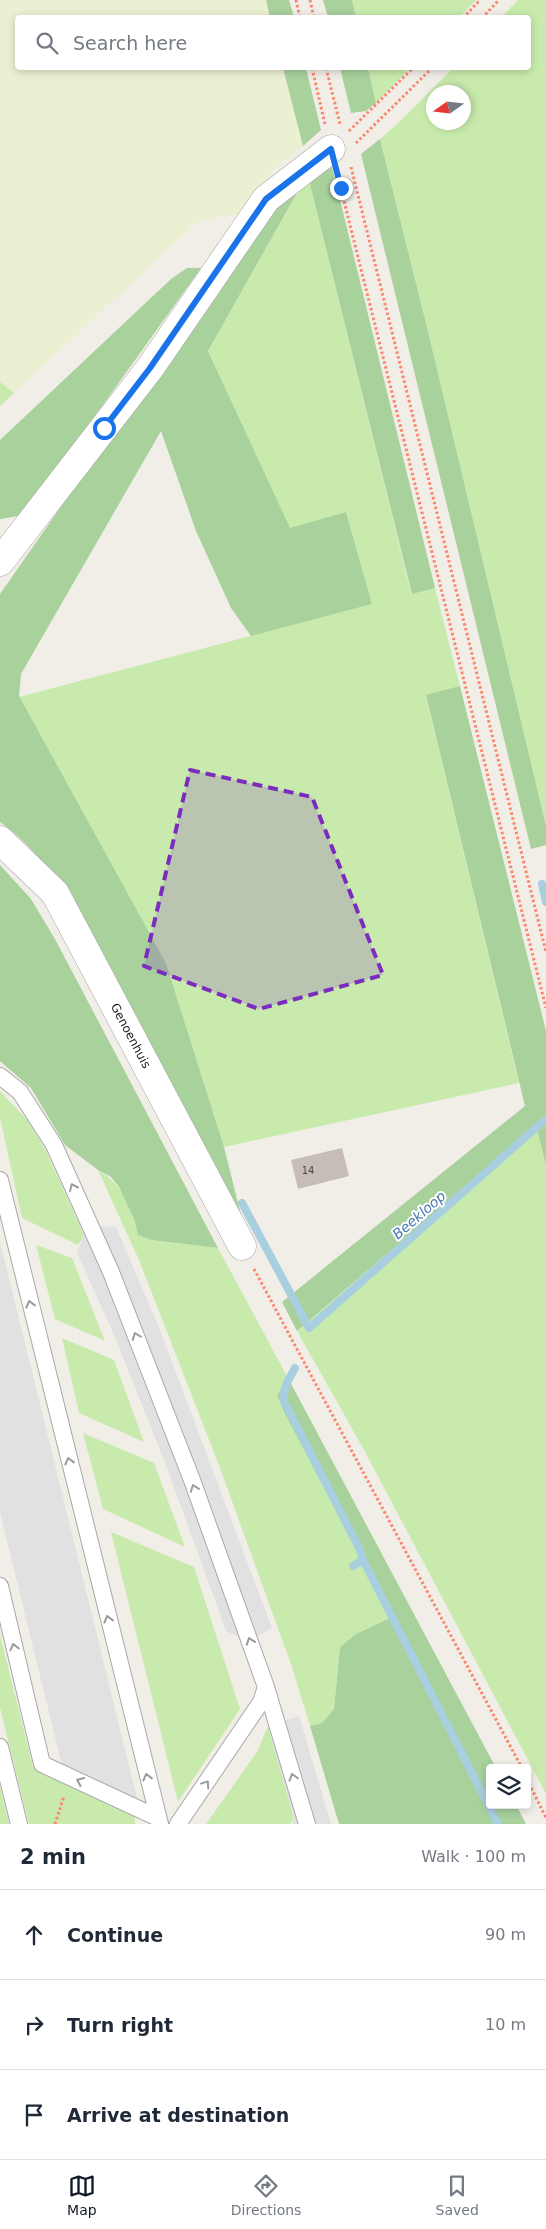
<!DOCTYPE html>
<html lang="en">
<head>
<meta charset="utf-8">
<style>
	body { margin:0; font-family:"DejaVu Sans",sans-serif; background:#f6f6f7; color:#1f2937 }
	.controls { position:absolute; right:15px; bottom:15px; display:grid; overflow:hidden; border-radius:5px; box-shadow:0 2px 8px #0003 }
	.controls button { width:45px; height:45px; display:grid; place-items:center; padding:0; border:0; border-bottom:1px solid #e0e1e3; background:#fff; color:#1f2937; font:25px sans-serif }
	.compass { position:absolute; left:426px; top:85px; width:45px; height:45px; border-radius:50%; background:#fff; box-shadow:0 2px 8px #0003; rotate:256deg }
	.stop { position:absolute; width:15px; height:15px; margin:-11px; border:4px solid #1a73e8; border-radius:50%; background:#fff }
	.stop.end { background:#1a73e8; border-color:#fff; box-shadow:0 1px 5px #0008 }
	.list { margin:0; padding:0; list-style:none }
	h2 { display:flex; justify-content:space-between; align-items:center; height:65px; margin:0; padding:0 20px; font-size:21px }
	h2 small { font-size:16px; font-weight:400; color:#747a83 }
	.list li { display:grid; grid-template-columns:32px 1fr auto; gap:15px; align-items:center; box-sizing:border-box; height:90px; padding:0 20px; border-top:1px solid #e0e1e3 }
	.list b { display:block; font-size:19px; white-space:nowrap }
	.list em { font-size:16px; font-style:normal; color:#747a83 }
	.icon { flex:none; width:28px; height:28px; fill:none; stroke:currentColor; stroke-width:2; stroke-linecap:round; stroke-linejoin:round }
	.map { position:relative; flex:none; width:546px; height:1824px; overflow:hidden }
	.search { position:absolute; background:#fff; box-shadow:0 2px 8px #0003; left:15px; right:15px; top:15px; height:55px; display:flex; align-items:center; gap:12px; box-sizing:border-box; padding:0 18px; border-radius:5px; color:#747a83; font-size:19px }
	.sheet { height:335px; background:#fff }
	nav { display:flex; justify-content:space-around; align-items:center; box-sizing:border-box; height:70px; border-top:1px solid #e0e1e3; background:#fff; font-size:14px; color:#747a83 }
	nav a { display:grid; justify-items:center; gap:2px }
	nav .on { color:#111827 }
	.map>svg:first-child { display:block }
</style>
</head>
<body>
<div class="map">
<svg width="546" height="1824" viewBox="0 0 546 1824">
	<rect width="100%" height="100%" fill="#f1eee7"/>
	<path fill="#ecf0d3" d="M 0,0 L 266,0 L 270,17 L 18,18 L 18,68 L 283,68 L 303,146 L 272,171 L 241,215 L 224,216 L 196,223 L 14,393 L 0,382 Z"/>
	<path fill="#c8ebad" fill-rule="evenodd" d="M 352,0 L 476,0 L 459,18 L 356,17 Z
		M 518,0 L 546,0 L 546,826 L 426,323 L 380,139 L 397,124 L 453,68 L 528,68 L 528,18 L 501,17 ZM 434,92 L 464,92 L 464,122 L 434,122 Z
		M 368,68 L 410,68 L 376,103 Z
		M 309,180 L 411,593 L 435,588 L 460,686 L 426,696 L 519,1083 L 224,1147 L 166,963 L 19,697 L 372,604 L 346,512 L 290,529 L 208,351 L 302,184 Z
		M 0,382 L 14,393 L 0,406 Z
		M 0,1091 L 28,1121 L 45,1149 L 84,1235 L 78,1245 L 22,1218 L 0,1118 Z
		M 536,1126 L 546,1165 L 546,1794 L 363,1448 L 297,1331 Z
		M 98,1170 C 123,1184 131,1208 138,1235 L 151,1240 L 218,1248 L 288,1378 L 277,1395 L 284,1412 L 392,1617 L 356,1634 L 340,1647 L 334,1709 L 322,1723 L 310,1726 L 292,1667 L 220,1468 L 139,1260 Z
		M 36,1245 L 72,1258 L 105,1341 L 55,1319 Z
		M 62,1338 L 114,1360 L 144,1442 L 79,1413 Z
		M 83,1433 L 154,1463 L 185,1547 L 103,1509 Z
		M 111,1532 L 194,1567 L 240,1709 L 178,1802 Z
		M 0,1635 L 33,1767 L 134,1813 L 135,1824 L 29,1824 L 0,1708 Z
		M 268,1726 L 294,1819 L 290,1824 L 206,1824 L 257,1752 Z
		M 0,1786 L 9,1824 L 0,1824 Z"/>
	<path fill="#a8d19c" d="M 266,0 L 289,0 L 294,17 L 270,17 Z
		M 323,0 L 352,0 L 356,17 L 328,17 Z
		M 283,68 L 306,68 L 321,130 L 303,146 Z
		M 340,68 L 368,68 L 376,103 L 366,111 L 351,113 Z
		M 380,139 L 426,323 L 546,826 L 546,845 L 531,849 L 361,154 Z
		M 332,167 L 435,588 L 412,594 L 309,180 Z
		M 302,184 L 208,351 L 290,528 L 346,512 L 372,604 L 251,636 L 231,608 L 196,531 L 161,431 L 21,674 L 19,696 L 166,963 L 224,1147 L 245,1231 L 63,891 C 45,864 27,841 0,822 L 0,594 L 160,365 L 270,214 Z
		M 187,268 L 201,268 L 24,515 L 0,519 L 0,440 L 171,279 Z
		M 460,686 L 546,1031 L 546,1165 L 536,1126 L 297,1331 L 282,1302 L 525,1106 L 426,695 Z
		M 0,865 L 31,899 L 56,941 L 218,1248 L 151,1240 L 138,1235 L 134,1219 L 119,1187 L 111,1177 L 98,1170 L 65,1145 L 31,1088 L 0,1061 Z
		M 288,1378 L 496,1768 L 490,1768 L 490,1805 L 516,1805 L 526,1824 L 339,1824 L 310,1726 L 322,1723 L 334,1709 L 340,1647 L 356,1634 L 392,1617 L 284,1412 L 277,1395 Z"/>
	<path fill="#e1e1e1" d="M 101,1226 L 116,1227 L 160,1330 L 272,1628 L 259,1635 L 240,1638 L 226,1631 L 166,1465 L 112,1330 L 77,1253 L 84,1235 Z
		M 0,1242 L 141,1814 L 66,1782 L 0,1512 Z
		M 299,1716 L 331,1824 L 292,1824 L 294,1819 L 268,1726 Z"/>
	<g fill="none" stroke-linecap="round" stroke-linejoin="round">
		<path stroke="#a8cfdf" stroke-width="8" d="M 542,884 L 546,902
			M 242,1203 L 309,1328 L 546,1119
			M 295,1368 C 289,1379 282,1390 284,1401 L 360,1550 L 363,1560 L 353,1566
			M 363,1560 L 498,1824"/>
	</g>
	<path fill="#c6beb6" d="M 342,1148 L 349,1176 L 298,1189 L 291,1160 Z"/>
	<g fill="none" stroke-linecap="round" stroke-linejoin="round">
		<g stroke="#a8a8a8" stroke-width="18">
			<path id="service" d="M 0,1076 L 20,1092 L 54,1145 L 111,1272 L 192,1480 L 266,1687 L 307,1824
				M 0,1180 L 160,1824
				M 0,1586 L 42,1764 L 156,1817
				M 0,1747 L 19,1824
				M 178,1824 L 261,1702 L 266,1687"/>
		</g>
		<g stroke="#a8a8a8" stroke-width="29">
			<g id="minor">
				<path d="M 0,562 L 150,368 L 266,199 L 331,149"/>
				<path id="s1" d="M 0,840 L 55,893 L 242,1246"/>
			</g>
		</g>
		<path stroke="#fb866e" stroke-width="3" stroke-dasharray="2.5 2.5" stroke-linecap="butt" d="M 296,0 L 300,18
			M 310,0 L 314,18
			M 463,18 L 480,0
			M 482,18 L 499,0
			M 312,68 L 325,124
			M 326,68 L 340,124
			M 349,131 L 413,68
			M 356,143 L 432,68
			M 351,167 L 546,952
			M 338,177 L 546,1008
			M 254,1269 L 522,1768
			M 527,1779 L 546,1818
			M 55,1824 L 64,1796"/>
		<use href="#service" stroke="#fff" stroke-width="16"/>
		<use href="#minor" stroke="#fff" stroke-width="28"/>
	</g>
	<defs><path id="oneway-chevron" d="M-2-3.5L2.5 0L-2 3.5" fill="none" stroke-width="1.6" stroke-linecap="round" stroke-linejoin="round" transform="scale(1.25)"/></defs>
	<g stroke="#9b9b9b">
		<use href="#oneway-chevron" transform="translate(73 1187) rotate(-114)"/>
		<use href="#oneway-chevron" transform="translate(30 1304) rotate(-104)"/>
		<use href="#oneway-chevron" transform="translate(136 1336) rotate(-111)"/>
		<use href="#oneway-chevron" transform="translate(69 1461) rotate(-104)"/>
		<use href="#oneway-chevron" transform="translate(194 1488) rotate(-110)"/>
		<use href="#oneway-chevron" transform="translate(108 1619) rotate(-104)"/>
		<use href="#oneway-chevron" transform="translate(250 1641) rotate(-110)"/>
		<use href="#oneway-chevron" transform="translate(14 1647) rotate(-103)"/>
		<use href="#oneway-chevron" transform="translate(147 1777) rotate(-104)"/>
		<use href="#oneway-chevron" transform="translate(293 1777) rotate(-106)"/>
		<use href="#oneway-chevron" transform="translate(80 1781) rotate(-155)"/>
		<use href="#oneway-chevron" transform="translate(206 1784) rotate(-56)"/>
	</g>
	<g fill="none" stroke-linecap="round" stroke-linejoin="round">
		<path stroke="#1a73e8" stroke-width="6" d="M 104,428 L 150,368 L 266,199 L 331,149 L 341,188"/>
	</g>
	<path fill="#7b2cbf" fill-opacity="0.2" stroke="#7b2cbf" stroke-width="4" stroke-dasharray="10 6" stroke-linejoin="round" d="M 190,770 L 312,797 L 383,975 L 259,1009 L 144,966 Z"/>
	<g text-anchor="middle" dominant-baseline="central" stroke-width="4" stroke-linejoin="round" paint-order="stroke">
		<g font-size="10" fill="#4a4846">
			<text x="308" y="1170">14</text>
		</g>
		<g font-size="12" fill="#212121" stroke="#fff">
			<text stroke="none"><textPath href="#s1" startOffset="238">Genoenhuis</textPath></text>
		</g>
		<g font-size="14" font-style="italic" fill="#4b78b3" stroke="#fff">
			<text transform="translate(419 1215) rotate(-41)">Beekloop</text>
		</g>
	</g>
</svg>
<div class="controls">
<button><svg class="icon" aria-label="layers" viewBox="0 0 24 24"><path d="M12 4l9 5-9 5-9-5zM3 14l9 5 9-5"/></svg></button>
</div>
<svg class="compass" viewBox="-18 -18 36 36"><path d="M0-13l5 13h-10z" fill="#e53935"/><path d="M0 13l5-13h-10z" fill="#747a83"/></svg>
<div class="stop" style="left:104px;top:428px"></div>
<div class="stop end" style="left:341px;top:188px"></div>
<div class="search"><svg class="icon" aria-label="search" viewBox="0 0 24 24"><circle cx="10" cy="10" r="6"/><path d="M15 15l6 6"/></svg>Search here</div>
</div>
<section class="sheet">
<h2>2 min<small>Walk · 100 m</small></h2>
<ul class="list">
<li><svg class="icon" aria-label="ahead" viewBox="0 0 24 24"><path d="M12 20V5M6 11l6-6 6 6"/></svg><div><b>Continue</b></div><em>90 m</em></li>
<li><svg class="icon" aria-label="right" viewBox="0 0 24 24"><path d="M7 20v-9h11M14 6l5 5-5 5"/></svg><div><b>Turn right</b></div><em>10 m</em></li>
<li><svg class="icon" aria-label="arrive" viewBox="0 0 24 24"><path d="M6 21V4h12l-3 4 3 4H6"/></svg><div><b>Arrive at destination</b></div></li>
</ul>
</section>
<nav>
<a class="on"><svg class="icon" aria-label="map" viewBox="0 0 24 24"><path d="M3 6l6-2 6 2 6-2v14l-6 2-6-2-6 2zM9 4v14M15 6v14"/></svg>Map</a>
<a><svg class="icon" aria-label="directions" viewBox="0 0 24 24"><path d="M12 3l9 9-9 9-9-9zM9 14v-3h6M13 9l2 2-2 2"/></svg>Directions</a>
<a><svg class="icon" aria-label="saved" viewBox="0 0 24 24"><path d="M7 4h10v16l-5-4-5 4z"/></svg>Saved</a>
</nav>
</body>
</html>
